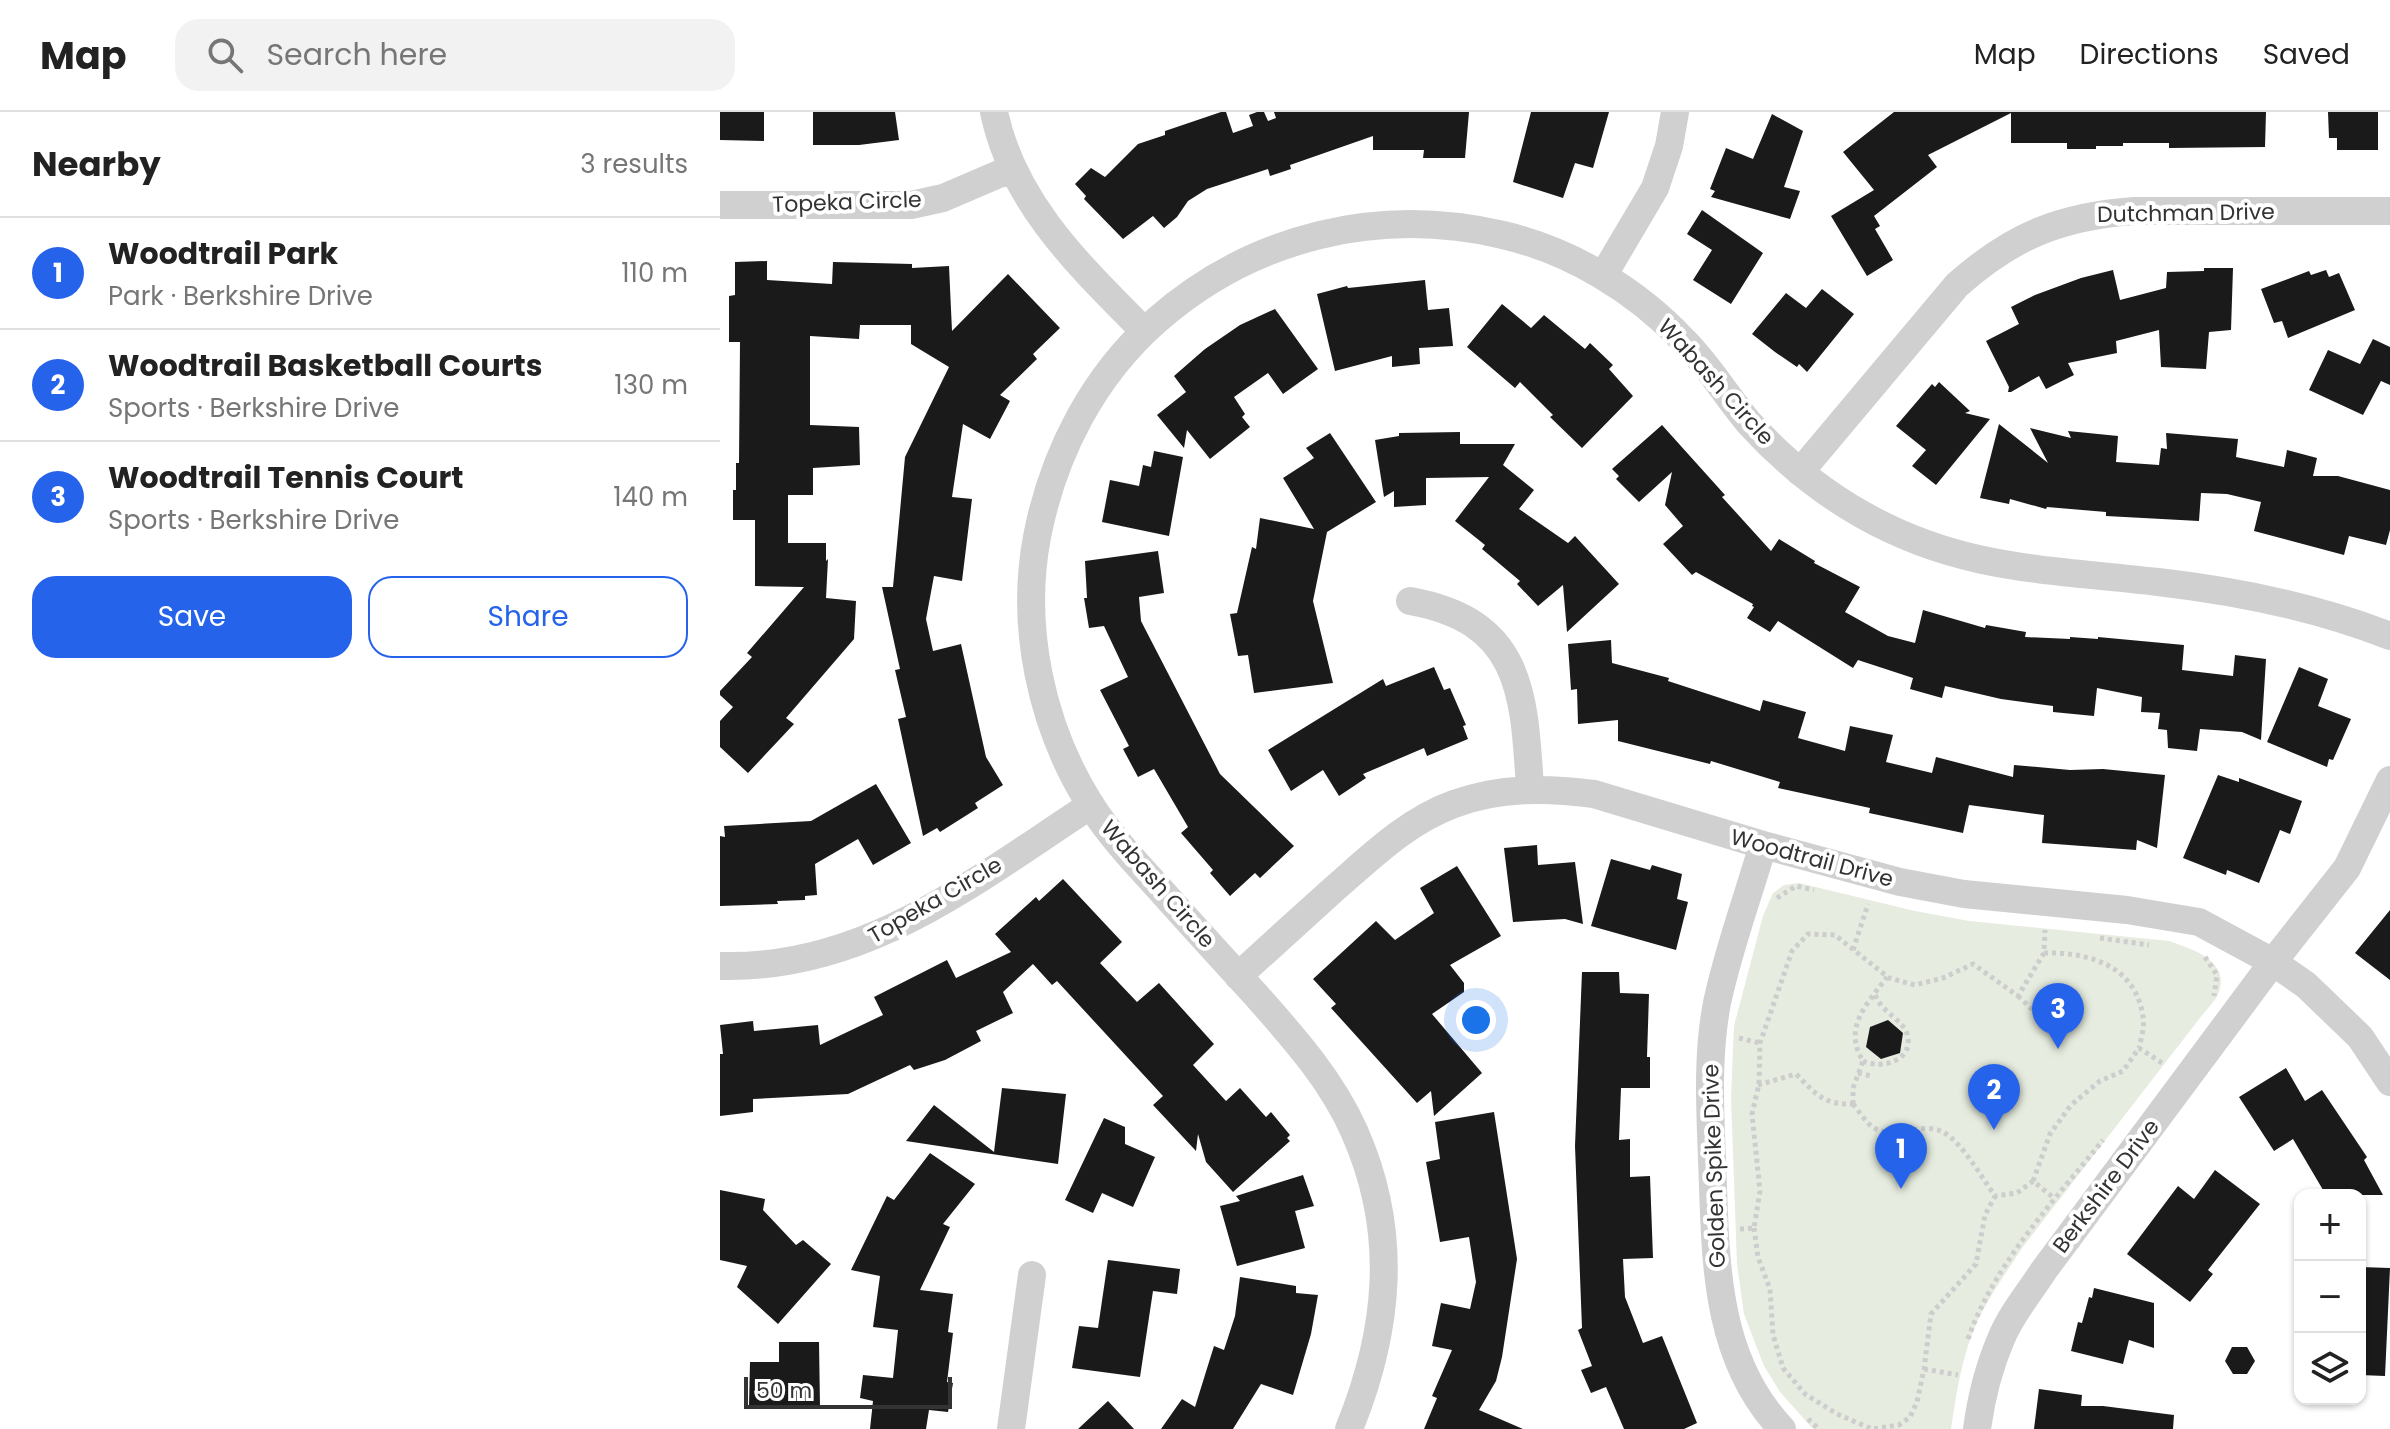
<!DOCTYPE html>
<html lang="en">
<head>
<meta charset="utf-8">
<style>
	body { margin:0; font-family:Poppins,sans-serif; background:#f2f2f2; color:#222 }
	.controls { position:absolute; right:24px; bottom:24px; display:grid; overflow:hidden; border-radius:16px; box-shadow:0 2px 6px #0004 }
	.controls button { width:72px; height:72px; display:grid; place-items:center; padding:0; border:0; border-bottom:2px solid #e0e0e0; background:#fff; color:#222; font:40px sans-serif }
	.scale { position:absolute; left:24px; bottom:20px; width:208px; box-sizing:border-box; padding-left:8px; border:4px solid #333; border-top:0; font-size:22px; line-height:28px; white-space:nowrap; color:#333; -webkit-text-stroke:6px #fff; paint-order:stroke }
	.you { position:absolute; left:756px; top:908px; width:28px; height:28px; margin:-20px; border:6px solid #fff; border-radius:50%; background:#1a73e8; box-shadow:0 0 0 12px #1a73e833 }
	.badge { display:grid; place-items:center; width:52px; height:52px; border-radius:50%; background:#2563eb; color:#fff; font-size:26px; font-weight:700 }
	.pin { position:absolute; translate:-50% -66px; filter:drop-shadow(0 2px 4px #0008) }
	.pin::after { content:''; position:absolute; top:42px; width:28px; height:24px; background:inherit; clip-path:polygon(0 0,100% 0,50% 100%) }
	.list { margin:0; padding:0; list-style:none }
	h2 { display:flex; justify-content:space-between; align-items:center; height:104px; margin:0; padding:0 32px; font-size:34px }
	h2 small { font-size:26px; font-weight:400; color:#767676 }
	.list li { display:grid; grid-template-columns:52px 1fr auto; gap:24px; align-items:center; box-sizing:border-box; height:112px; padding:0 32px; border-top:2px solid #e0e0e0 }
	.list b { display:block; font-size:30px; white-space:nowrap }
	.list p { margin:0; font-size:26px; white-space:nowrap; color:#767676 }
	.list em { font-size:26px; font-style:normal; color:#767676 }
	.actions { display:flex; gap:16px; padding:24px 32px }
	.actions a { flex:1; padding:18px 0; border:2px solid #2563eb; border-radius:24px; text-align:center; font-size:28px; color:#2563eb }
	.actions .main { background:#2563eb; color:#fff }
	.icon { flex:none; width:44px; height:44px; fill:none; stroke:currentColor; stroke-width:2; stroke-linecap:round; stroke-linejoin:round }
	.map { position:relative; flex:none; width:1670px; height:1317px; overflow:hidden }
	header { display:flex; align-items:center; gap:48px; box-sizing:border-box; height:112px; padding:0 40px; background:#fff; border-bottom:2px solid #e0e0e0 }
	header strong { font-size:38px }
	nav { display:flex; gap:44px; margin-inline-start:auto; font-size:28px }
	.search { width:560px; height:72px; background:#f2f2f2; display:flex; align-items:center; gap:20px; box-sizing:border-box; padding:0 28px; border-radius:24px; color:#767676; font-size:30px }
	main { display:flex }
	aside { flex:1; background:#fff }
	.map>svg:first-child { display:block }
</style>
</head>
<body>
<header>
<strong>Map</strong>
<div class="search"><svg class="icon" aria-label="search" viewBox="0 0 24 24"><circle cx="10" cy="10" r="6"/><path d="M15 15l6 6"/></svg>Search here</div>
<nav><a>Map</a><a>Directions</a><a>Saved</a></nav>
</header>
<main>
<aside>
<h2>Nearby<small>3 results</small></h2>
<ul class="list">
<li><span class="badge">1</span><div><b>Woodtrail Park</b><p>Park · Berkshire Drive</p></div><em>110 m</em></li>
<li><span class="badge">2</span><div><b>Woodtrail Basketball Courts</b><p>Sports · Berkshire Drive</p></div><em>130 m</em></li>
<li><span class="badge">3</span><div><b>Woodtrail Tennis Court</b><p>Sports · Berkshire Drive</p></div><em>140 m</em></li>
</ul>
<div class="actions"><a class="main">Save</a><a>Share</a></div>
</aside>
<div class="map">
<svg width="1670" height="1317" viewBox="0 0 1670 1317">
	<rect width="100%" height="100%" fill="#fff"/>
	<path fill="#e6ecdf" d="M 1079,771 L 1195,799 L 1249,809 L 1449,829 C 1471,837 1510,848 1499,880 C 1496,888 1488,896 1483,902 L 1302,1136 C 1286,1161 1268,1186 1256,1212 C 1242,1244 1236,1283 1231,1317 L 1093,1317 L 1060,1280 L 1044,1254 L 1024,1202 L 1017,1152 L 1011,986 L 1014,914 L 1043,804 L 1053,781 L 1064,773 Z"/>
	<path fill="#1a1a1a" d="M 0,0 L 44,0 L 44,29 L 0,28 Z
		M 93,0 L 175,0 L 179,28 L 139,33 L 93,33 Z
		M 501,0 L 506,0 L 513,21 L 533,14 L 529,3 L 537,0 L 544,0 L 548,9 L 556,6 L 554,0 L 749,0 L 745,46 L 703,46 L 704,38 L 653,38 L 653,24 L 570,53 L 571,57 L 550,64 L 548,57 L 487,77 L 468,89 L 457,105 L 444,116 L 433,104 L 403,127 L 364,87 L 366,84 L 355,72 L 371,56 L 385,65 L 418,32 L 445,23 L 445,19 Z
		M 811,0 L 889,0 L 873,56 L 855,51 L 843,86 L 793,70 Z
		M 1174,0 L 1546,0 L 1545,35 L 1449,36 L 1449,31 L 1403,31 L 1403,34 L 1376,34 L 1376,37 L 1347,37 L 1347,31 L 1291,31 L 1291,1 L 1208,43 L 1217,55 L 1154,104 L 1160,114 L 1155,117 L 1173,148 L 1147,164 L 1111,104 L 1154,78 L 1123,40 Z
		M 1608,0 L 1658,0 L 1658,38 L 1617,38 L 1617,26 L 1609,26 Z
		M 1052,2 L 1083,19 L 1064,75 L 1080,79 L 1070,107 L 991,85 L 995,79 L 990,77 L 1006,36 L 1033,47 Z
		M 982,98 L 1043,141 L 1011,192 L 973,168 L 992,138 L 967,122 Z
		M 47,149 L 47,168 L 112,172 L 113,150 L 192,152 L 192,156 L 229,154 L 232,219 L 288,162 L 340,216 L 313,242 L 317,247 L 280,283 L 290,289 L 270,327 L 243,312 L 232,385 L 252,387 L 242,469 L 214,464 L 206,507 L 213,539 L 241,532 L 266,645 L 283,673 L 255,691 L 258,696 L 220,720 L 217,716 L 203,724 L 178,607 L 186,605 L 175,558 L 180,557 L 162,475 L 173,475 L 185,345 L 229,255 L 191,232 L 191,213 L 140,213 L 139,227 L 90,224 L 90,313 L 139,315 L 140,353 L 93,356 L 93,383 L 68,383 L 68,431 L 106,431 L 106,449 L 108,447 L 106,486 L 136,489 L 134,527 L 66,606 L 74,612 L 28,661 L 0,635 L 0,609 L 13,595 L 0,583 L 0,579 L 32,545 L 27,541 L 84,475 L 35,474 L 35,408 L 13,408 L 13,378 L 16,378 L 16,351 L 19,351 L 20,230 L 9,230 L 9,184 L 15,183 L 15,150 Z
		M 1484,156 L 1513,156 L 1511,218 L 1489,220 L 1486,257 L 1441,255 L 1439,218 L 1396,229 L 1397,241 L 1348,251 L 1354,263 L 1326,277 L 1319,264 L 1291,280 L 1288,280 L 1289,275 L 1266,229 L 1299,212 L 1291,195 L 1315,183 L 1361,166 L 1393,158 L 1400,188 L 1446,176 L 1447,160 L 1484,159 Z
		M 1606,158 L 1609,165 L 1619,161 L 1635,198 L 1568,226 L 1562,209 L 1554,211 L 1541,177 L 1589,159 L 1591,163 Z
		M 705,168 L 708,198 L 729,196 L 733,234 L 699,236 L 700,252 L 672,255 L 672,244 L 615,259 L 597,182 L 627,174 L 628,176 Z
		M 1102,177 L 1134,202 L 1087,260 L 1079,252 L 1077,255 L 1055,240 L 1032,222 L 1066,181 L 1086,196 Z
		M 782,192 L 811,216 L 824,203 L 865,237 L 870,231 L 893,253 L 889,257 L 913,284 L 862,336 L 830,305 L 833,303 L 800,270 L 795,276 L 747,235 Z
		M 555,197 L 598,257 L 563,282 L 548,261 L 514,285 L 525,302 L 522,305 L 530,315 L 490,347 L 467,318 L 464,336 L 437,303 L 466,280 L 454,264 L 485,237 L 520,213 Z
		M 1653,227 L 1670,235 L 1670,273 L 1661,269 L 1643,303 L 1589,278 L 1608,238 L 1640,252 Z
		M 1219,270 L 1250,299 L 1245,301 L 1270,307 L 1216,373 L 1192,354 L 1206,338 L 1176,314 L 1212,272 L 1215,275 Z
		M 1279,312 L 1328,351 L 1310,316 L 1351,326 L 1348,319 L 1398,324 L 1396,350 L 1439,353 L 1441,336 L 1447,337 L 1446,321 L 1518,327 L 1516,345 L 1564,355 L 1567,338 L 1597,346 L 1593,364 L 1618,364 L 1670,378 L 1670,418 L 1666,433 L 1629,424 L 1624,443 L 1534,419 L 1541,390 L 1507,382 L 1481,381 L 1479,409 L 1386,404 L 1386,400 L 1327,395 L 1326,397 L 1290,387 L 1289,392 L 1260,386 Z
		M 942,313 L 1005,383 L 1002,385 L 1051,439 L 1059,427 L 1095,449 L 1094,451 L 1140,475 L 1125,500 L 1168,524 L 1195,531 L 1203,498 L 1265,516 L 1266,513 L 1306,520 L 1305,525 L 1350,527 L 1350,525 L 1378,527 L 1378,525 L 1464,533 L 1462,558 L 1513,564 L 1515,543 L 1546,547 L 1541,628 L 1522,620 L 1480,617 L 1477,639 L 1448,636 L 1447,618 L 1438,617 L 1440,601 L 1421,600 L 1422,585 L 1377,576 L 1374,604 L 1333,600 L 1333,594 L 1281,587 L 1225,574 L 1222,586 L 1190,577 L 1193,566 L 1138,548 L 1133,556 L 1058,509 L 1050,520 L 1027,506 L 1034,495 L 1032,494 L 1033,492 L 976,460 L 972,463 L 943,432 L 963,414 L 945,393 L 952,360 L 919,390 L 896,367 L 899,364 L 892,357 Z
		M 740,320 L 740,332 L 795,332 L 783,353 L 814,378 L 799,397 L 848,431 L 855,424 L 899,472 L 847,520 L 843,473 L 818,494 L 797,472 L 800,469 L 762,437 L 765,433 L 735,409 L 769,365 L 706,366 L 706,393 L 674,395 L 674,379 L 664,385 L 655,328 L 679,324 L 679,321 Z
		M 610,321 L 656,390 L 607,420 L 593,489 L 613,571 L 534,581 L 528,543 L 518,544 L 510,502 L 517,501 L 532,435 L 536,437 L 540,406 L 594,417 L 563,366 L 594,346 L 586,336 Z
		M 434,339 L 463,345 L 449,424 L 382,410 L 390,368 L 419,374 L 423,353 L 431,355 Z
		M 438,439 L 444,481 L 419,485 L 421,509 L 500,662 L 574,734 L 540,766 L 535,761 L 510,784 L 490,761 L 493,758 L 461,721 L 468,715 L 434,657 L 418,665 L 403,637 L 409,634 L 380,578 L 408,565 L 384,514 L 369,516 L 364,486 L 367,486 L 365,449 Z
		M 891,528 L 892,551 L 949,566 L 948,569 L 1040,599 L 1043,588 L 1086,600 L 1078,626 L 1125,639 L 1130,614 L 1173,623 L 1166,650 L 1212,661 L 1216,645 L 1293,665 L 1294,653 L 1350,658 L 1383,657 L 1445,663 L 1437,736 L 1417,728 L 1416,738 L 1322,731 L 1324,703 L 1249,693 L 1243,721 L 1149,701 L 1150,696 L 1058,676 L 1060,670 L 991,649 L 990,652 L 898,629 L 898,608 L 858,612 L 857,577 L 851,578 L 848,532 Z
		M 714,555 L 724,578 L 730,576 L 746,613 L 743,614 L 748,627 L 707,644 L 704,636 L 643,662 L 646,666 L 619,684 L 603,658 L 571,679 L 548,638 L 663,567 L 666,574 Z
		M 1579,555 L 1608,567 L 1598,594 L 1631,607 L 1613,648 L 1609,647 L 1607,655 L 1547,630 Z
		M 1498,663 L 1519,670 L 1519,666 L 1582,689 L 1570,722 L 1560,718 L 1539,771 L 1507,758 L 1506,763 L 1463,746 Z
		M 156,672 L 191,731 L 153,753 L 138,727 L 95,752 L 97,783 L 85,784 L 85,788 L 57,789 L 58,792 L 0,794 L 0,724 L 5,725 L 4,714 L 91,709 Z
		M 817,733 L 818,753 L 855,750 L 863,812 L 845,807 L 793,810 L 784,736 Z
		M 891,747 L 930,758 L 932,753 L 962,762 L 957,787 L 968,790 L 956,838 L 871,814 Z
		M 737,754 L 781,824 L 730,853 L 744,871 L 744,880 L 712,902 L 762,961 L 714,1004 L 711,979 L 697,991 L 611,896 L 616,892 L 593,867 L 656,809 L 675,828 L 714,801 L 700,776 Z
		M 343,767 L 402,830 L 380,851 L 417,890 L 439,871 L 494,932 L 473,953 L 506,989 L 520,976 L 546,1005 L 551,1000 L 570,1023 L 567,1026 L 570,1029 L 513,1080 L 486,1050 L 478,1022 L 476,1039 L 433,993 L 443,984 L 337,869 L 332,873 L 313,852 L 283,880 L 293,901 L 256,919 L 261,929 L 225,948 L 194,958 L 190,953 L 128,982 L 33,987 L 33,1000 L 0,1004 L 0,942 L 3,942 L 0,913 L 33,909 L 34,919 L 98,913 L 100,933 L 163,903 L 154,885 L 227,848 L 236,866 L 291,840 L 275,822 L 316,785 L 319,789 Z
		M 1670,798 L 1670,868 L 1635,841 Z
		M 862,860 L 899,860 L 900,881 L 929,882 L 927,945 L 930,945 L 930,976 L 901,976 L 899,1028 L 910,1027 L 910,1065 L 930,1064 L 933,1146 L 903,1147 L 905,1185 L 923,1231 L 942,1224 L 977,1311 L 964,1317 L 904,1317 L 886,1275 L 871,1281 L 861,1258 L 872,1254 L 858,1218 L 862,1216 L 855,1034 Z
		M 1168,908 L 1183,921 L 1180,941 L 1161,947 L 1146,935 L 1150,915 Z
		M 1566,956 L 1585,989 L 1602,978 L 1647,1045 L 1644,1048 L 1663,1083 L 1606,1083 L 1573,1027 L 1554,1039 L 1519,985 Z
		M 282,976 L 346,982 L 338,1052 L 186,1029 L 214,993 L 274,1040 Z
		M 774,1000 L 797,1147 L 782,1245 L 776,1269 L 759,1298 L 803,1317 L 704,1317 L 717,1286 L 712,1284 L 732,1238 L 712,1234 L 721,1191 L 750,1197 L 756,1170 L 749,1125 L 720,1130 L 706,1050 L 720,1047 L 715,1010 Z
		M 384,1006 L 405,1015 L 405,1032 L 435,1045 L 413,1095 L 382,1081 L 373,1101 L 345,1088 Z
		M 210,1041 L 255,1072 L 223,1112 L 230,1115 L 200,1178 L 233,1182 L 228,1220 L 233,1221 L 227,1270 L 233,1271 L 228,1300 L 209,1298 L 206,1317 L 150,1317 L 153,1289 L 140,1286 L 143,1263 L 173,1266 L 178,1218 L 153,1215 L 160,1164 L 131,1158 L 167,1084 L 174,1088 Z
		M 1495,1058 L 1540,1092 L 1488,1158 L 1493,1162 L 1470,1190 L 1407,1142 L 1458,1074 L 1474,1087 Z
		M 583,1063 L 594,1094 L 575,1099 L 585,1136 L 517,1154 L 500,1094 L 520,1089 L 516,1084 Z
		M 0,1078 L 45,1087 L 43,1098 L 76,1133 L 83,1128 L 111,1152 L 58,1212 L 17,1175 L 27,1154 L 0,1148 Z
		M 388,1148 L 460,1157 L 457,1182 L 433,1179 L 420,1265 L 352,1256 L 359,1214 L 378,1216 Z
		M 1640,1155 L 1670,1156 L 1665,1264 L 1640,1263 Z
		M 520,1165 L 576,1174 L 576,1181 L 598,1183 L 591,1222 L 573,1283 L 541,1272 L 513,1317 L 441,1317 L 462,1287 L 475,1295 L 494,1234 L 504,1238 L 515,1204 Z
		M 1374,1176 L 1434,1191 L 1434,1236 L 1409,1228 L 1403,1252 L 1351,1239 L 1358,1210 L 1362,1211 L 1369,1185 L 1372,1186 Z
		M 59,1230 L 99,1230 L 100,1295 L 29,1294 L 30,1250 L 59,1250 Z
		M 1512,1235 L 1527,1235 L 1535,1249 L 1527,1262 L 1513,1262 L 1505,1249 Z
		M 1319,1277 L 1362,1283 L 1361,1294 L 1383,1294 L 1454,1303 L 1453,1317 L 1314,1317 Z
		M 388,1289 L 414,1317 L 358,1317 Z"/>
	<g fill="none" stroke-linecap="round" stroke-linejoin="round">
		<path stroke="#cdcdcd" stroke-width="5" stroke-dasharray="4 4" stroke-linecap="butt" d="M 1057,786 L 1076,774 L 1094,778
			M 1380,826 L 1429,833
			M 1133,838 L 1148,792
			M 1324,841 C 1368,840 1416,853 1423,905 C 1425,914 1421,927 1419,936
			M 1485,845 L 1497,863 L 1494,884
			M 1298,884 L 1315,900
			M 1019,926 L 1040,931
			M 1143,949 C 1162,958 1195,948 1187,922 C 1182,906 1161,901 1155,882
			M 1138,961 L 1151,964
			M 1038,973 L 1076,962 C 1096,982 1103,993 1133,992
			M 1133,992 C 1139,999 1147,1012 1154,1016 C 1176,1028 1202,1009 1223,1020 C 1242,1030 1262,1066 1275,1084 L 1297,1081 L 1313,1069 L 1335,1087
			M 1133,992 L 1133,976 L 1143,949 C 1122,915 1148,891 1167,865
			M 1313,1069 L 1330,1022 L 1351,993 L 1380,969 L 1403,959 L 1419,936 L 1442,951
			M 1034,1116 L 1038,1145 L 1050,1177 L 1053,1223 L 1063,1256 L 1085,1282 L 1117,1302 L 1152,1317 L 1179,1313 L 1190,1305 L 1197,1290 L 1204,1257 L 1211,1202 L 1256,1152 L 1265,1103 L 1275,1084
			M 1020,1117 L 1034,1116 L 1040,1079 L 1032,1002 L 1039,972 L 1040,931 L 1072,839 L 1088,822 L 1115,823 L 1169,866 L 1195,873 L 1223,866 L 1253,852 L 1298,884 L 1324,841 L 1325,818
			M 1248,1227 C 1274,1152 1334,1089 1383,1028
			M 1204,1257 L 1238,1263
			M 1088,1307 L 1099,1317"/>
		<path stroke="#d0d0d0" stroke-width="28" d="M 274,0 C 293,92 362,156 424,219
			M 0,93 L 191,93 L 223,86 L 293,56
			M 883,164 L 935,76 L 949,34 L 955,0
			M 1080,360 L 1237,173 C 1292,124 1341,104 1415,99 L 1670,99
			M 690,489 C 802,509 804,581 810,676
			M 1043,733 C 1028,785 1008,838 997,891 C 987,943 990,995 992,1048 C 996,1142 992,1243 1062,1317
			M 0,854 C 146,858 254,769 371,693
			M 518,864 C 550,835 582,806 614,777 C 651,745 687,709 734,692 C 780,675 826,676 874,682 L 1043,733 L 1180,770 L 1244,782 L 1407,798 L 1479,810 L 1553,850 L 1586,873 L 1640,925 L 1670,970
			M 291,1317 L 312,1163
			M 629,1317 C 669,1219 679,1121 635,1021 C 612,968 573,925 535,882 C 502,846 469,810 437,774 C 413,748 389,722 370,692 C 321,614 300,515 317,425 C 333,342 373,264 437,208 C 533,124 659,94 783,123 C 851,139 916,178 964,229 C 989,254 1007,285 1030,312 C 1062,347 1102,380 1143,403 C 1242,459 1330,457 1438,470 C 1517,479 1596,495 1670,524
			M 1257,1317 C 1261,1287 1269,1255 1281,1227 C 1291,1202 1310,1180 1324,1158 L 1553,850 L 1627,756 L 1670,668"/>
	</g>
	<g text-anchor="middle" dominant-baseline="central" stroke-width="8" stroke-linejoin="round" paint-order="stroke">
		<g font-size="22" fill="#333" stroke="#fff">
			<text transform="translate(127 90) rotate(-2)">Topeka Circle</text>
			<text transform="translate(1466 101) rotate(-1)">Dutchman Drive</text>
			<text transform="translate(996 270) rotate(48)">Wabash Circle</text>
			<text transform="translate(1092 746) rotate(15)">Woodtrail Drive</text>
			<text transform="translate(438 772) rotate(49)">Wabash Circle</text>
			<text transform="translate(215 788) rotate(-30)">Topeka Circle</text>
			<text transform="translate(994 1054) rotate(-92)">Golden Spike Drive</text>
			<text transform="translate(1386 1074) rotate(-53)">Berkshire Drive</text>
		</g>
	</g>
</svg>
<div class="controls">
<button>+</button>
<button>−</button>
<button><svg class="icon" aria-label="layers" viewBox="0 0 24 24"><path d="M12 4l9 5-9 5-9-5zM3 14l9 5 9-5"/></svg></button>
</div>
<div class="scale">50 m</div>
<div class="you"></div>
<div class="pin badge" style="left:1181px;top:1077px">1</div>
<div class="pin badge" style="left:1274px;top:1018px">2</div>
<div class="pin badge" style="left:1338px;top:937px">3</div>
</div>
</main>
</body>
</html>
